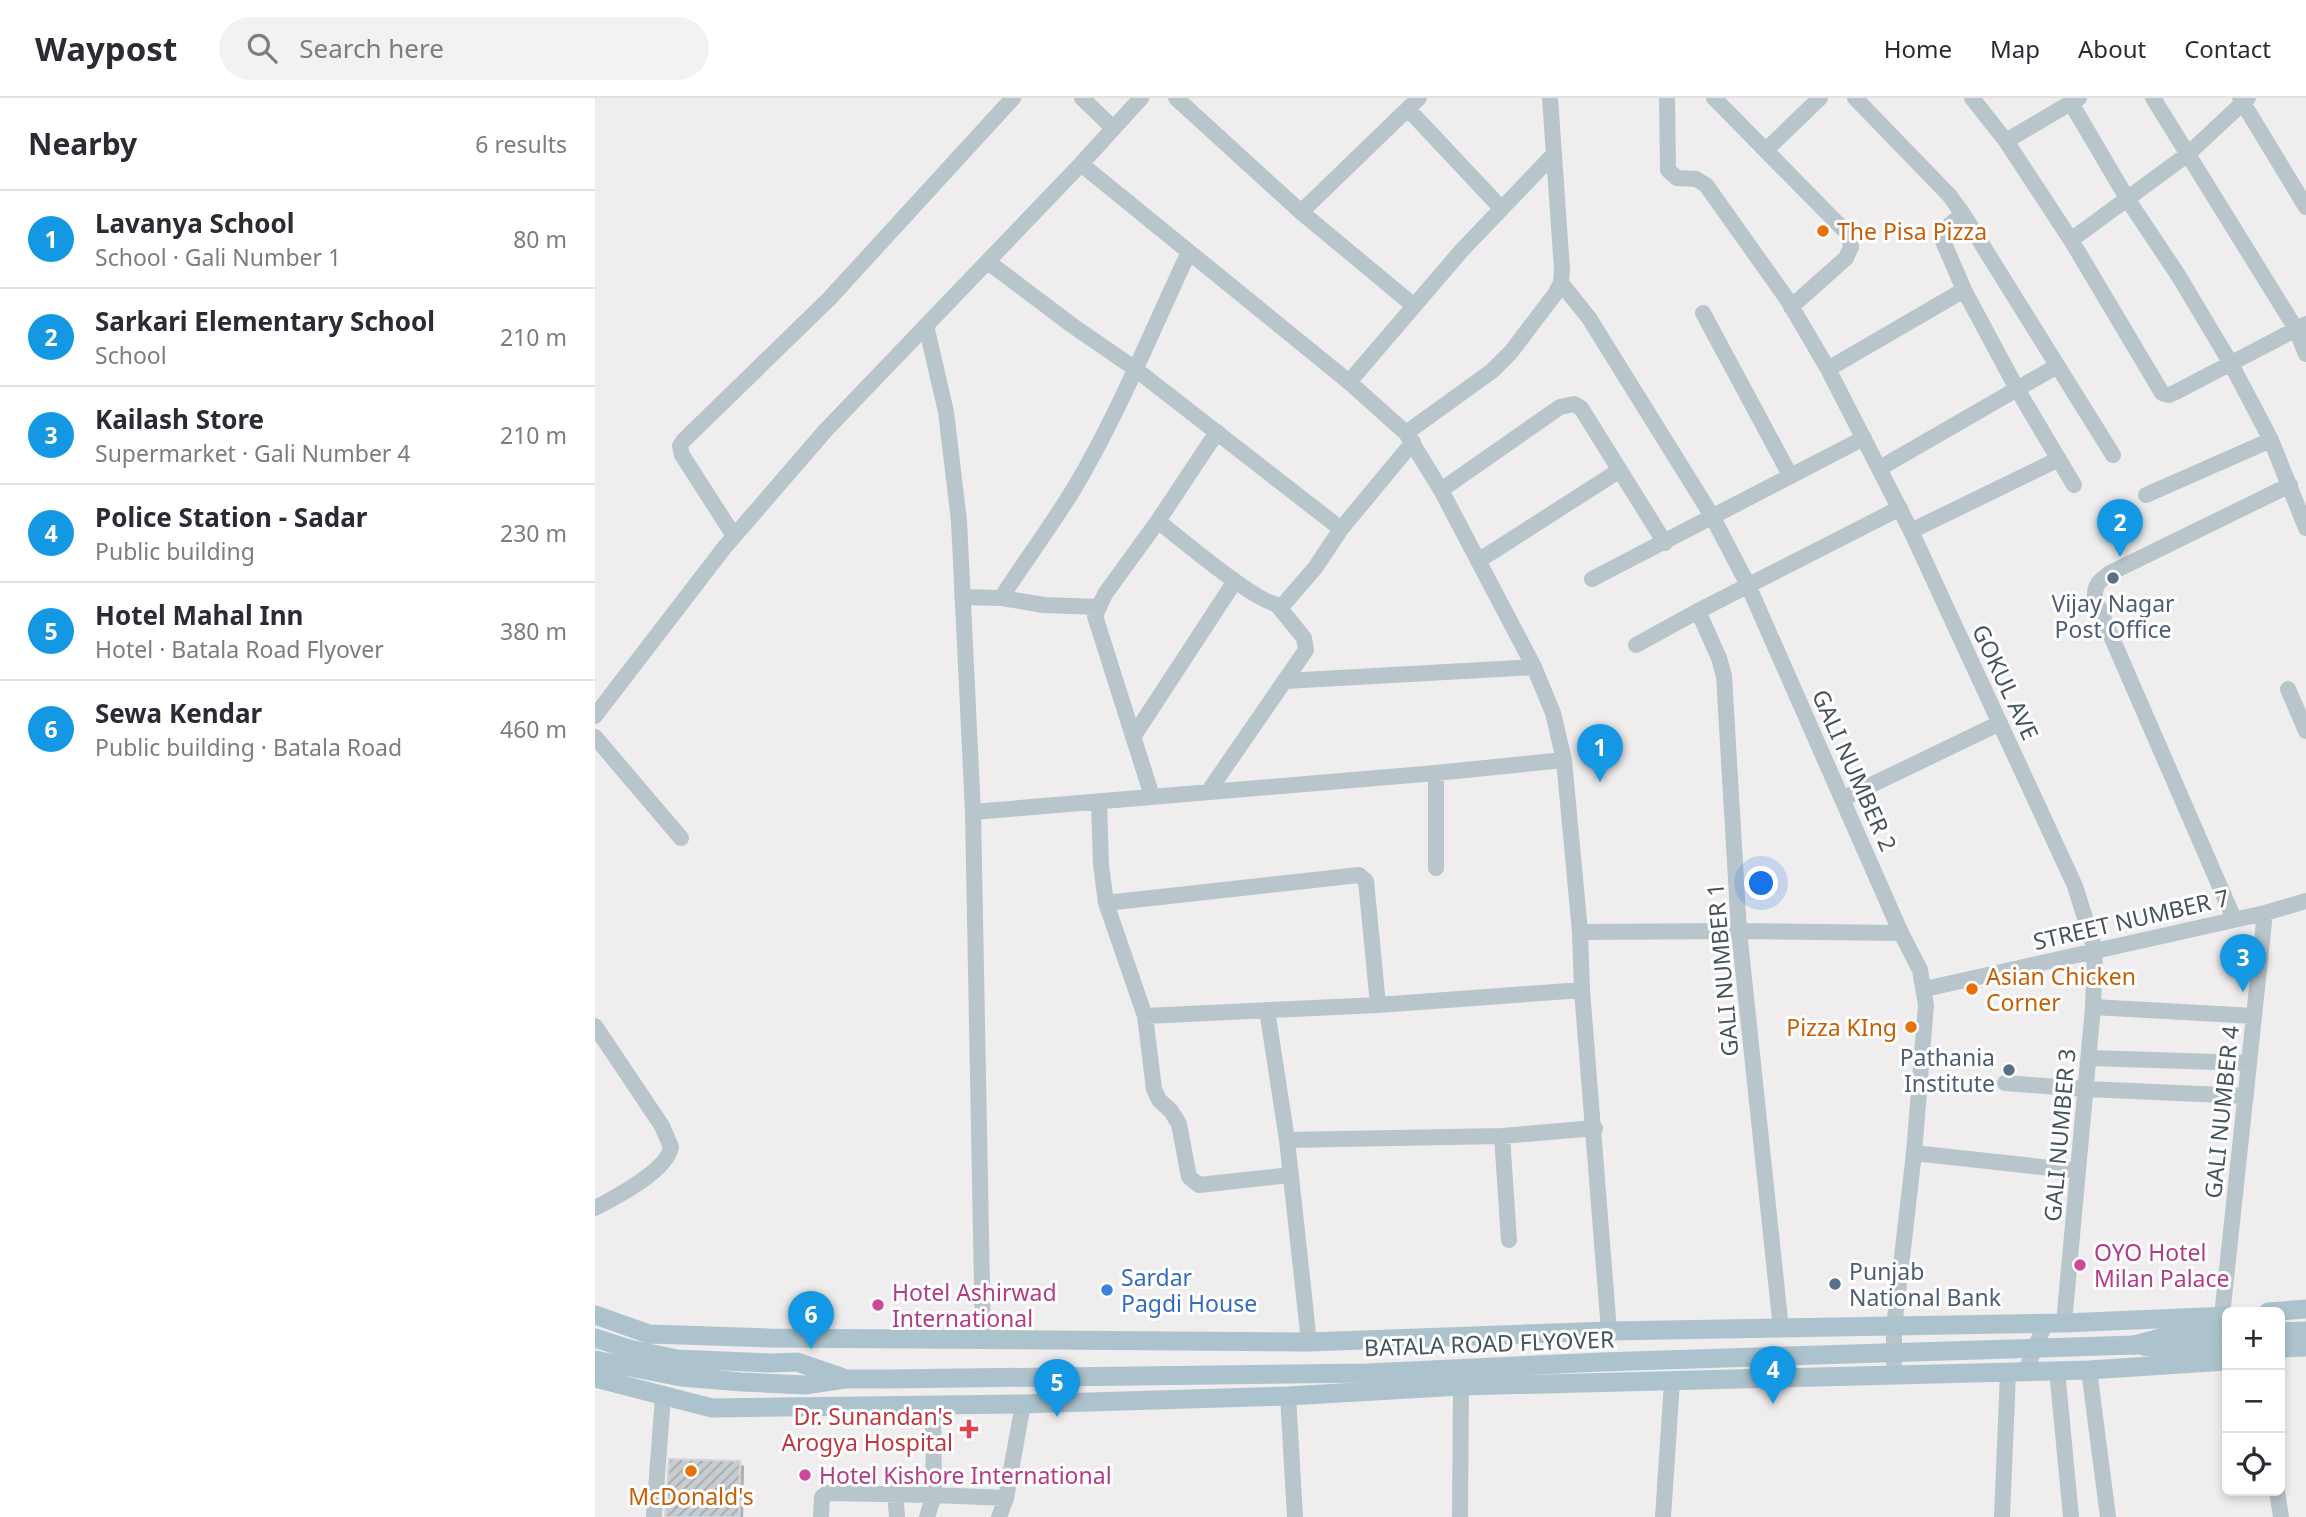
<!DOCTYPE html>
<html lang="en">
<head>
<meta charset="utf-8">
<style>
	body { margin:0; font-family:"Noto Sans",sans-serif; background:#f2f2f3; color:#2b2b33 }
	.controls { position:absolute; right:21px; bottom:21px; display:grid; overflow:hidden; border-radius:10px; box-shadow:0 4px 10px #0003 }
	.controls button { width:63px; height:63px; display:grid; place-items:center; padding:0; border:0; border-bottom:2px solid #e1e1e2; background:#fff; color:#2b2b33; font:35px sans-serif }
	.you { position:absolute; left:1167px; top:786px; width:24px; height:24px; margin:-18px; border:5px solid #fff; border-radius:50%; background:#1a73e8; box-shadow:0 0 0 10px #1a73e833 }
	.badge { display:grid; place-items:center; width:46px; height:46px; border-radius:50%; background:#1498e3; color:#fff; font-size:23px; font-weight:700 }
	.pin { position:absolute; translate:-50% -58px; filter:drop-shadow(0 2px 4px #0008) }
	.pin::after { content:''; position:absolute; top:37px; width:24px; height:21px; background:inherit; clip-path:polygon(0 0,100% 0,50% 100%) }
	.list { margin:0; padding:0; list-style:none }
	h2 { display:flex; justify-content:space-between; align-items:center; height:91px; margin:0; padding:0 28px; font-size:30px }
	h2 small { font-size:23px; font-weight:400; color:#7c7c81 }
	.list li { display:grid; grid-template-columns:46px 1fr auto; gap:21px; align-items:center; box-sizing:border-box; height:98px; padding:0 28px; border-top:2px solid #e1e1e2 }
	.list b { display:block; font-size:26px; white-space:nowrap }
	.list p { margin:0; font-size:23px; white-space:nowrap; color:#7c7c81 }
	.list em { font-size:23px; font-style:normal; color:#7c7c81 }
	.icon { flex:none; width:38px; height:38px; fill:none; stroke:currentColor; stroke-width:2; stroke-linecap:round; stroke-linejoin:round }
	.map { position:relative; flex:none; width:1711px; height:1419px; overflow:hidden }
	header { display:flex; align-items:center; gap:42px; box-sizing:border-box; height:98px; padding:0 35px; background:#fff; border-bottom:2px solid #e1e1e2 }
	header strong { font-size:33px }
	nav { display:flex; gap:38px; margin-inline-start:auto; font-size:24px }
	.search { width:490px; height:63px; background:#f2f2f3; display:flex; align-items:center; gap:18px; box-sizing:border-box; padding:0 24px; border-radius:38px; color:#7c7c81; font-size:26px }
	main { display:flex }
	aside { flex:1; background:#fff }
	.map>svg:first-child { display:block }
</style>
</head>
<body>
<header>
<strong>Waypost</strong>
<div class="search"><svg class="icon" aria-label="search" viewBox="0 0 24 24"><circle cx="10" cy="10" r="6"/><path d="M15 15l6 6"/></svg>Search here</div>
<nav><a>Home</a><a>Map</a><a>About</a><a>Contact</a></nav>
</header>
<main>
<aside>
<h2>Nearby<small>6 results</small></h2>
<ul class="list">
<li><span class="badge">1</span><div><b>Lavanya School</b><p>School · Gali Number 1</p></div><em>80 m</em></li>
<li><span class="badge">2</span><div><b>Sarkari Elementary School</b><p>School</p></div><em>210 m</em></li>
<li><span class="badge">3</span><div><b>Kailash Store</b><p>Supermarket · Gali Number 4</p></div><em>210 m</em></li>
<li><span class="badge">4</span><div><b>Police Station - Sadar</b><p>Public building</p></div><em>230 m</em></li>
<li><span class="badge">5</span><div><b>Hotel Mahal Inn</b><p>Hotel · Batala Road Flyover</p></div><em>380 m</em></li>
<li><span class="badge">6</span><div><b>Sewa Kendar</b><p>Public building · Batala Road</p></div><em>460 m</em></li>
</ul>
</aside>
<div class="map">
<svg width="1711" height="1419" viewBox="0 0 1711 1419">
	<defs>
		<pattern id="building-hatch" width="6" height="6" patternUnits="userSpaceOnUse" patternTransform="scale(1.75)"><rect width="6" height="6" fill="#c7ccd0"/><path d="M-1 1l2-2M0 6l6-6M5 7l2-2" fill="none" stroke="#a3a8ac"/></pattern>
		<filter id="shadow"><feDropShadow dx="3" dy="5.5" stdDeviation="0" flood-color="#0004"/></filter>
	</defs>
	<rect width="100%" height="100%" fill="#f0edee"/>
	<path fill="url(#building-hatch)" stroke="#d1d5d9" stroke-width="2" filter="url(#shadow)" d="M 74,1361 L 145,1363 L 144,1419 L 70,1419 Z"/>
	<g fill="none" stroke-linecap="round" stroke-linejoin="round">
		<path stroke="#b8c5cb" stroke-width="16" d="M 487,0 L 518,30
			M 581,0 L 706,114 L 818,207
			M 1072,0 L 1073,72 L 1082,80 L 1101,81 L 1111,87 L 1192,201 L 1233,271 L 1316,433 L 1480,788 L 1500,852 L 1498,909 L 1469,1225
			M 1119,0 L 1254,137 L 1256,149 L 1251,160 L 1196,209
			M 1260,0 L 1354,97 L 1368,116 L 1518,357
			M 1377,0 L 1411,43 L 1476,142 L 1567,295 L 1574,297 L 1581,294 L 1711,226
			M 1558,0 L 1701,231 L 1711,256
			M 1645,0 L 1711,109
			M 1476,5 L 1533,102 L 1583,177 L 1635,264 L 1676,342 L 1711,430
			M 813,11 L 906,110
			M 1411,43 L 1484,0
			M 1171,52 L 1225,0
			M 486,66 L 754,284 L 811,335 L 846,392 L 939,569 L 958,615 L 969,662 L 985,834 L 987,892 L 1014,1233
			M 706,114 L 824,0
			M 1368,116 L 1351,130 L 1348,143 L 1369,192 L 1422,291 L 1479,387
			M 1476,142 L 1593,56 L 1653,0
			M 393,164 L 478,228 L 539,270 L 746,431
			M 966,185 L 994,220 L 1117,418 L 1153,487 L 1306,835 L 1325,872 L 1331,907 L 1319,1055 L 1299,1229 L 1299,1265
			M 1108,215 L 1195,377
			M 331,227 L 351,314 L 364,423 L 378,714 L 388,1242
			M 1233,271 L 1369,192
			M 754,284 L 867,152 L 959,56
			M 811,335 L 897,273 L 916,254 L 960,196 L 966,185 L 967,171 L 955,0
			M 1285,370 L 1462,268
			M 846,392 L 965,309 L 979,306 L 986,310 L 1070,445
			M 1551,397 L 1676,342
			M 563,423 C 583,439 668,511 688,507 L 720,470 L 746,431 L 818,344
			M 1316,433 L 1464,361
			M 139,438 L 87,357 L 85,348 L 88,343 L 234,201 L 418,0
			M 883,463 L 1025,372
			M 997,481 L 1269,340
			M 367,499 L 406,500 C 430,463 457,427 480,389 C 524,315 557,232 594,154
			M 406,500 L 449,507 L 503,509
			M 1103,513 L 1124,560 L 1129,578 L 1144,833 L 1186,1231
			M 1041,547 L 1103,513 L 1305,410
			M 690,583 L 939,569
			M 1693,591 L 1711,633
			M 0,618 L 129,450 L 230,333 L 486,66 L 546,0
			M 0,639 L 86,740
			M 538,639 L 640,483
			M 613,694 L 711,552 L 709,540 L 683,508
			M 557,698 L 500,518 L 510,496 L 563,423 L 622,334
			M 1247,701 L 1405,625
			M 504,704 L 506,767 L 511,805 L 550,918 L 559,991 L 564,1002 L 576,1013 L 584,1026 L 594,1079 L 604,1087 L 696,1077
			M 378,714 L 841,675 L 969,662
			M 841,770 L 841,675
			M 511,805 L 764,777 L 771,783 L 783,907
			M 1639,821 L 1500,501 C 1499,487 1504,483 1515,475 L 1695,387
			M 985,834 L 1144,833 L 1306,835
			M 1330,891 L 1670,815 L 1711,803
			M 1498,909 L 1659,918
			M 672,912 L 692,1042 L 907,1038 L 1000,1030
			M 550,918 L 783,907 L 987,892
			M 0,928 L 67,1028 L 76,1049 C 72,1073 21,1099 0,1110
			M 1494,960 L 1654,965
			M 1410,985 L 1491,991 L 1651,998
			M 907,1038 L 914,1142
			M 692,1042 L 714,1244
			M 1319,1055 L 1483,1073
			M 1627,1218 L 1670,815
			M 1462,1272 L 1476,1419
			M 1494,1272 L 1513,1419
			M 1430,1274 L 1450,1226
			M 693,1298 L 700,1419
			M 1682,1393 L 1686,1419
			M 300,1395 L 302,1419
			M 59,1419 L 68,1298
			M 226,1419 L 227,1399 L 232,1395 L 339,1397 L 338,1307
			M 332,1419 L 339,1397 L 411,1400
			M 404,1419 L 411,1400 L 428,1306
			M 865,1419 L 866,1288
			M 1068,1419 L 1077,1284
			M 1407,1419 L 1413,1275"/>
		<path stroke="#acc3cd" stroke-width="19" d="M 1673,1214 L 1711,1211
			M 0,1217 L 54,1236 L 175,1240 L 714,1244 L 1014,1233 L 1469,1225 L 1632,1218
			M 1685,1234 L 1711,1233
			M 0,1240 L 34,1251 L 82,1261 L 176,1265 L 202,1264 L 246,1279
			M 1540,1247 L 1576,1237 L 1632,1235
			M 1548,1248 L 1579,1252 L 1619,1251
			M 1685,1250 L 1711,1249
			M 0,1262 L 86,1279 L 147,1284 L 210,1287 L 250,1281 L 292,1281
			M 0,1280 L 117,1310 L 428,1306 L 693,1298 L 866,1288 L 1494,1272 L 1632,1263"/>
		<path stroke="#acc3cd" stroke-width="19" d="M 292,1281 L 773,1275 L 1006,1264 L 1540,1247"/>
	</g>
	<g fill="#e8710a" stroke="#fff" stroke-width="2.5">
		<circle cx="1228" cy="133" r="7"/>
		<circle cx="1377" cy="891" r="7"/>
		<circle cx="1316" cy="929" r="7"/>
		<circle cx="96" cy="1373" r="7"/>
	</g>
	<g fill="#5c6f8a" stroke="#fff" stroke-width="2.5">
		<circle cx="1518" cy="480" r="7"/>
		<circle cx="1414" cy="972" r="7"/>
		<circle cx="1240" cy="1186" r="7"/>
	</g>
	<g fill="#d1479c" stroke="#fff" stroke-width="2.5">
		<circle cx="1485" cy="1167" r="7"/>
		<circle cx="283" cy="1207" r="7"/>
		<circle cx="210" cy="1377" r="7"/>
	</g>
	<circle fill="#3f7fe0" stroke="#fff" stroke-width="2.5" cx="512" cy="1192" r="7"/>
	<path fill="#e0444e" stroke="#fff" stroke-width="2.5" d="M370.5 1320.5h7v7h7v7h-7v7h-7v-7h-7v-7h7z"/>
	<g text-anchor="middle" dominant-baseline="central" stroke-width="6" stroke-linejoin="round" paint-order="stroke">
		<g font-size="23" fill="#c56008" stroke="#fff" text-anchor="start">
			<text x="1242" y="133">The Pisa Pizza</text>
			<text x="1391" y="878">Asian Chicken<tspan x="1391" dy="26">Corner</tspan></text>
			<text x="1302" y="929" text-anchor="end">Pizza KIng</text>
			<text x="96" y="1398" text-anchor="middle">McDonald's</text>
		</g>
		<g font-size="23" fill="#4e5e75" stroke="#fff">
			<text x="1518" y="505">Vijay Nagar<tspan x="1518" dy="26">Post Office</tspan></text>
			<text x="1400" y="959" text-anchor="end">Pathania<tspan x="1400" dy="26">Institute</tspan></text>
			<text x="1254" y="1173" text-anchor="start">Punjab<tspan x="1254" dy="26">National Bank</tspan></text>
		</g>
		<g font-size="23" fill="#45555b" stroke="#fff">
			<text transform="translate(1411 584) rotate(65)">GOKUL AVE</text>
			<text transform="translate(1260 672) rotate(66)">GALI NUMBER 2</text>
			<text transform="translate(1536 821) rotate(-13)">STREET NUMBER 7</text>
			<text transform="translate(1127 872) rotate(-95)">GALI NUMBER 1</text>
			<text transform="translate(1626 1014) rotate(-84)">GALI NUMBER 4</text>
			<text transform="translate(1464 1037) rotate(-85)">GALI NUMBER 3</text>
			<text transform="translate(894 1245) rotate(-2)">BATALA ROAD FLYOVER</text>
		</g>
		<g font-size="23" fill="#b23c85" stroke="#fff" text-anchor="start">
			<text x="1499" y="1154">OYO Hotel<tspan x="1499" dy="26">Milan Palace</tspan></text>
			<text x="297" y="1194">Hotel Ashirwad<tspan x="297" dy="26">International</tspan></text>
			<text x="224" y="1377">Hotel Kishore International</text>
		</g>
		<g font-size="23" fill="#366cbe" stroke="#fff" text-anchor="start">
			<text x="526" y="1179">Sardar<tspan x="526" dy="26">Pagdi House</tspan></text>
		</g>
		<g font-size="23" fill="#be3a42" stroke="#fff" text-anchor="end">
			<text x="358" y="1318">Dr. Sunandan's<tspan x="358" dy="26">Arogya Hospital</tspan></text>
		</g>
	</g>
</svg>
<div class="controls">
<button>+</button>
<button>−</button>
<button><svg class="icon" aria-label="locate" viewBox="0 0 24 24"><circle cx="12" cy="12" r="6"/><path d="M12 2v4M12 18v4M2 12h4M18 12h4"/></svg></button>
</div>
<div class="you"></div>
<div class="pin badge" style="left:1005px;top:684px">1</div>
<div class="pin badge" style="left:1525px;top:459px">2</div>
<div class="pin badge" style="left:1648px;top:894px">3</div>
<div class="pin badge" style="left:1178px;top:1306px">4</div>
<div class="pin badge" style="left:462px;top:1319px">5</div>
<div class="pin badge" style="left:216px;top:1251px">6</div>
</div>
</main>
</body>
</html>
